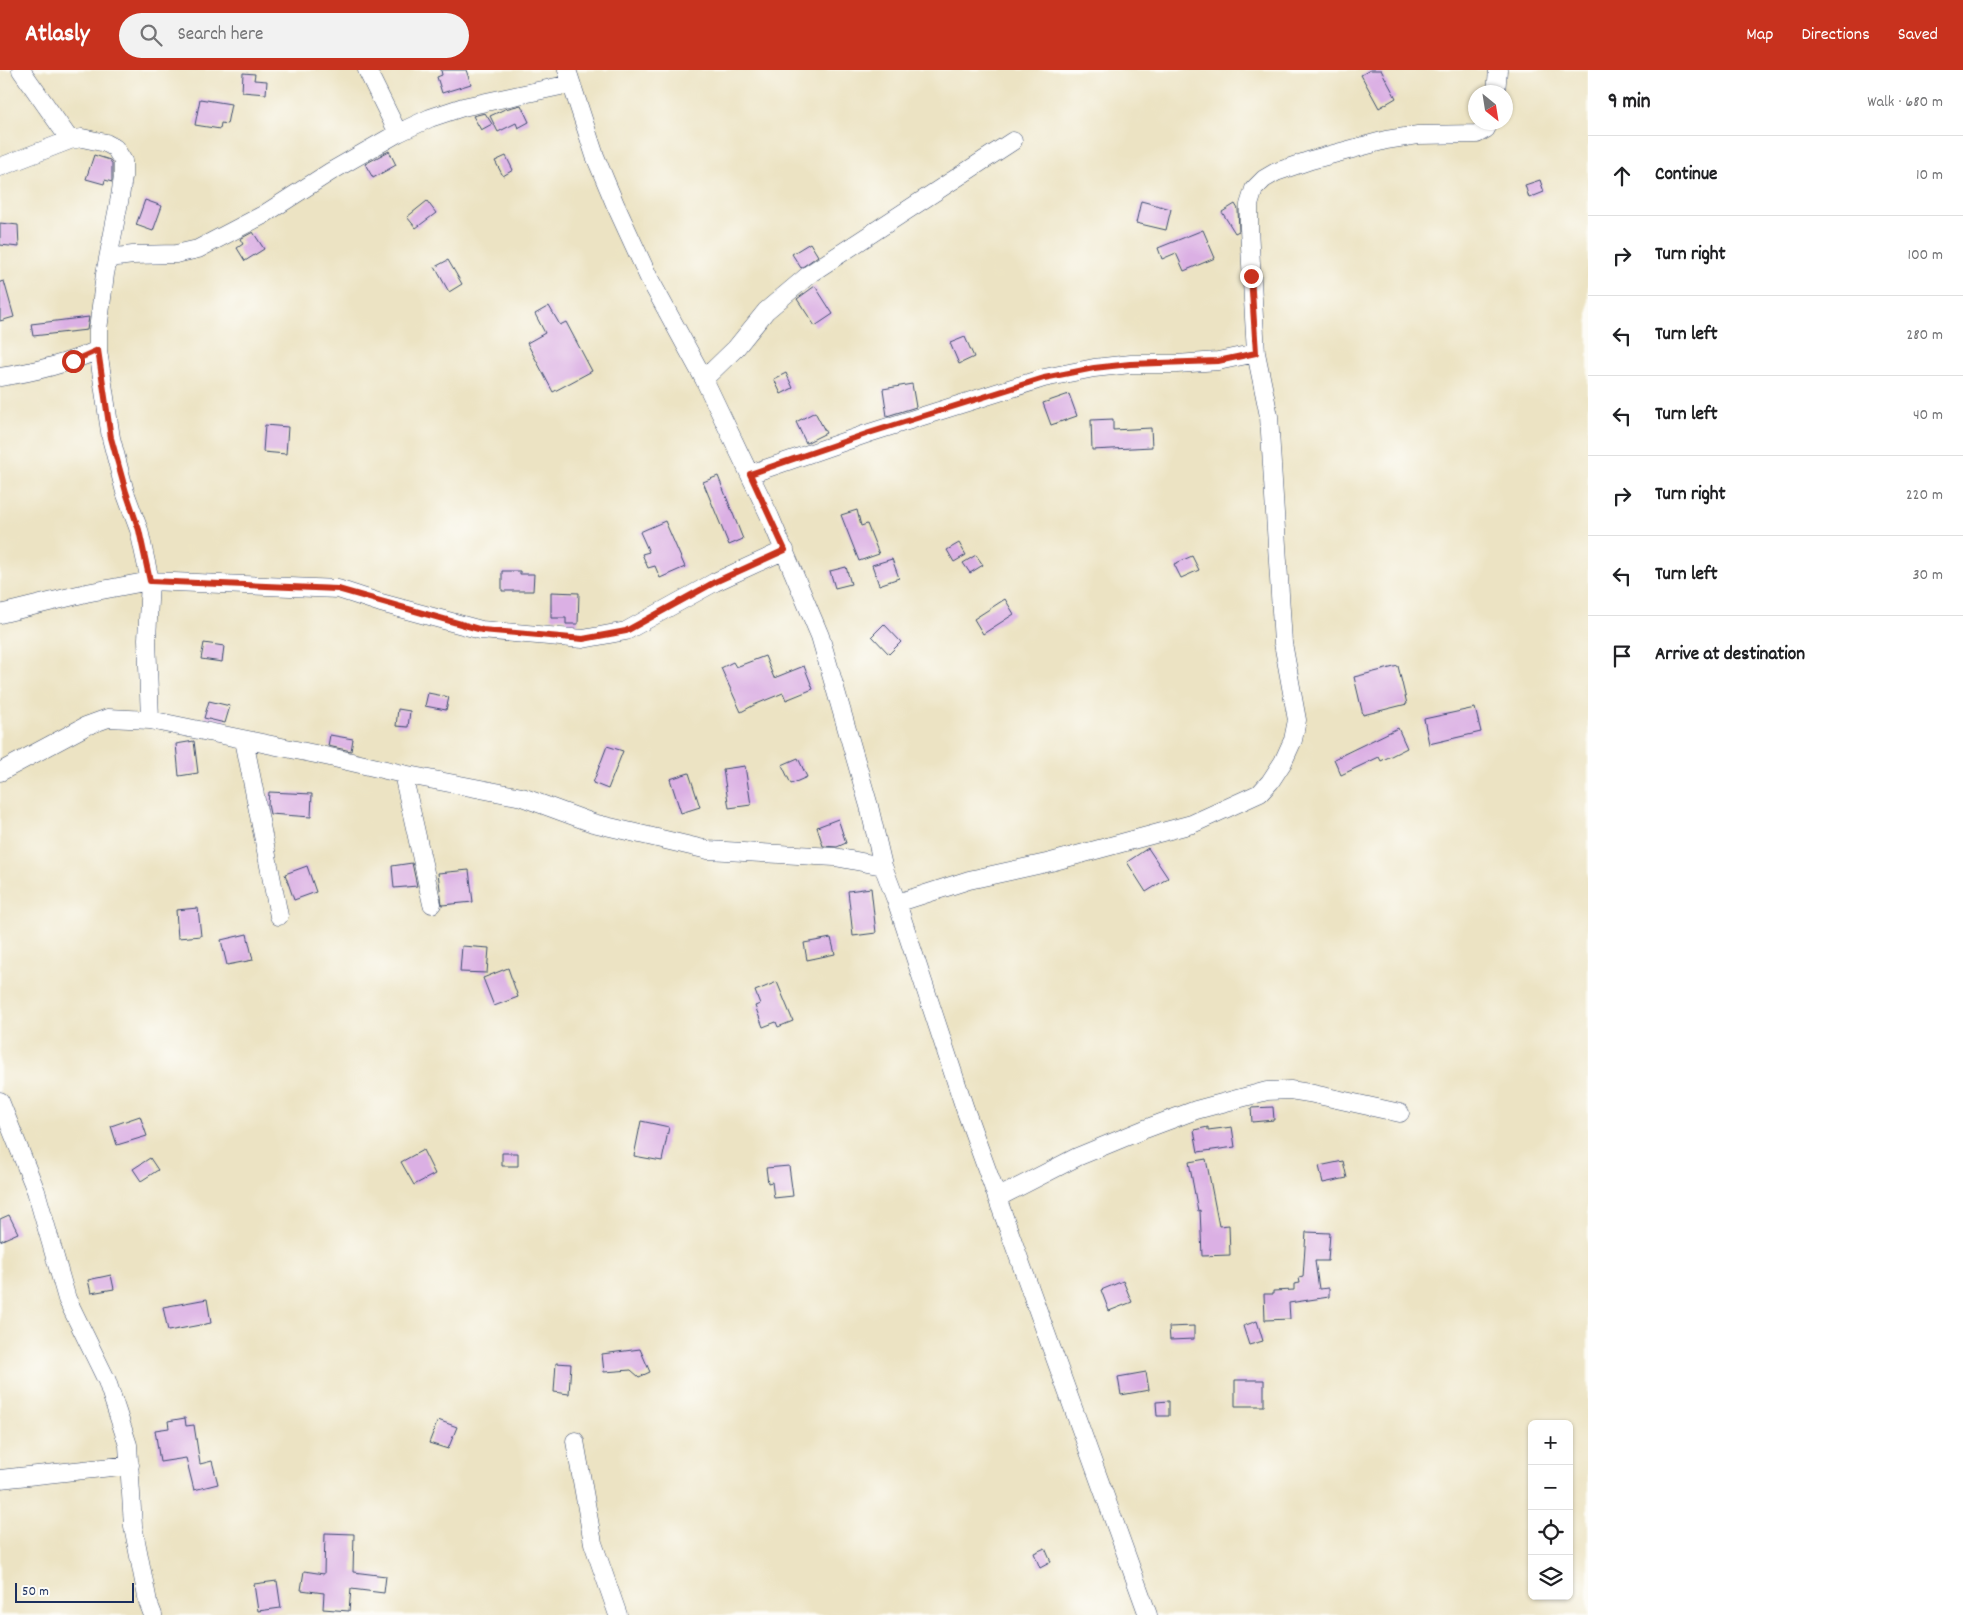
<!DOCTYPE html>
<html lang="en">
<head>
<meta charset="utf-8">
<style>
	body { margin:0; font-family:Dekko,sans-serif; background:#f2f2f2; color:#202124 }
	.controls { position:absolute; right:15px; bottom:15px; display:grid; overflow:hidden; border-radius:8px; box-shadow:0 1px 4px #0004 }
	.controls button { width:45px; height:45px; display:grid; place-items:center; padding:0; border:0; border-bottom:1px solid #e0e0e0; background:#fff; color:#202124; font:25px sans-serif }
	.compass { position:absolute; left:1468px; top:15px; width:45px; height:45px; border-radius:50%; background:#fff; box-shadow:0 1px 4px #0004; rotate:150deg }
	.scale { position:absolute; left:15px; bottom:12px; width:119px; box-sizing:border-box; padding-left:5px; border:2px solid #1b2f5e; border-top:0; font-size:14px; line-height:18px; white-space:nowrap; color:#1b2f5e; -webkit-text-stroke:4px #fdfcf7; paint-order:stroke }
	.stop { position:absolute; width:15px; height:15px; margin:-11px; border:4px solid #c8321e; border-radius:50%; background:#fff }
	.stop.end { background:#c8321e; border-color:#fff; box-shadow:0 1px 5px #0008 }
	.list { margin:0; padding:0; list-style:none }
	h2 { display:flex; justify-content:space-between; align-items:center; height:65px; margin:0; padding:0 20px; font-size:21px }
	h2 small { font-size:16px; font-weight:400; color:#757577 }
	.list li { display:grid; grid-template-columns:32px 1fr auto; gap:15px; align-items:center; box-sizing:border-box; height:80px; padding:0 20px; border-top:1px solid #e0e0e0 }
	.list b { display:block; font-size:19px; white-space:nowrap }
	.list em { font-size:16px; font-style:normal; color:#757577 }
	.icon { flex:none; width:28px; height:28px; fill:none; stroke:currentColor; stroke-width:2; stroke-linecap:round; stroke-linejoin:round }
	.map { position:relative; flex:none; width:1588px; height:1545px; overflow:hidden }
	header { display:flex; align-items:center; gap:30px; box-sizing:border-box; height:70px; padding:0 25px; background:#c8321e; color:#fff }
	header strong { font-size:24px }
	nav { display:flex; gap:28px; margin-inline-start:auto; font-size:18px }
	.search { width:350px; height:45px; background:#f2f2f2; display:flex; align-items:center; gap:12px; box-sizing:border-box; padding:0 18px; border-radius:28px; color:#757577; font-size:19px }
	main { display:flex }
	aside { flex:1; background:#fff }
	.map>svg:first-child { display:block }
</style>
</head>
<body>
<header>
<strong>Atlasly</strong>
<div class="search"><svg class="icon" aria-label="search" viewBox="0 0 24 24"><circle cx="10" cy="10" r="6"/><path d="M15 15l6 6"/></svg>Search here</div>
<nav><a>Map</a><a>Directions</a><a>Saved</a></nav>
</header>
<main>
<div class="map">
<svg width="1588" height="1545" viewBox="0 0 1588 1545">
	<rect width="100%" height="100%" fill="#fdfcf7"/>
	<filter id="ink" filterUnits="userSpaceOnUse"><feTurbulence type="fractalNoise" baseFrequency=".02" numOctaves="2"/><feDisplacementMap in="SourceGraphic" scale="10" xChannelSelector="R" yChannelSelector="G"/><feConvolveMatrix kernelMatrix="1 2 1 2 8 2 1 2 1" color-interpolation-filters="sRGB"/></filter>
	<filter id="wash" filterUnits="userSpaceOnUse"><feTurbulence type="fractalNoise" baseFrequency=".0096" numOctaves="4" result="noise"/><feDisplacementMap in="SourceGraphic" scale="20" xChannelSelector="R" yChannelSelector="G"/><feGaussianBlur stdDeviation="1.12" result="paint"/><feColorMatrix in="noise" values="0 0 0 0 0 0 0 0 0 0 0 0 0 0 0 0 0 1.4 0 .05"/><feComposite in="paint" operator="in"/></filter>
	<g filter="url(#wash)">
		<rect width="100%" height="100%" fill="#ece3c3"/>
		<g id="blocks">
			<path fill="#dbb0e4" d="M 441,0 L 466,0 L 471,14 L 442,23 L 437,7 L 442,5 Z
				M 1370,0 L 1381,0 L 1396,28 L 1379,38 L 1361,5 Z
				M 243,3 L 255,4 L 254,10 L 267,11 L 266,24 L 242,22 Z
				M 200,29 L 231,34 L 227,54 L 221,53 L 220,59 L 195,55 Z
				M 521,35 L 529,52 L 518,58 L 516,53 L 498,62 L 490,46 L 505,39 Z
				M 485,43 L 492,54 L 481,60 L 473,46 Z
				M 389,81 L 396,95 L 373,108 L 365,94 Z
				M 94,85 L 110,90 L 112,94 L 112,112 L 105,110 L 104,114 L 86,109 Z
				M 506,86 L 513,100 L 503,106 L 495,91 Z
				M 1540,110 L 1544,122 L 1529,128 L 1525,115 Z
				M 145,130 L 162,136 L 153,161 L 136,155 Z
				M 427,131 L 436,143 L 416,158 L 407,147 Z
				M 1141,131 L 1171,139 L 1166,160 L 1136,153 Z
				M 1235,134 L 1238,139 L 1239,161 L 1235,163 L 1222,142 Z
				M 0,153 L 18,155 L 19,177 L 0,175 Z
				M 1203,160 L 1215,188 L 1184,201 L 1176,183 L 1162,189 L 1158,178 Z
				M 253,162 L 264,179 L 245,191 L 237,178 L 243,174 L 240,169 Z
				M 810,173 L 818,186 L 801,198 L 792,184 Z
				M 448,190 L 462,214 L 449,222 L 435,197 Z
				M 4,211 L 14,247 L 0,251 L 0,212 Z
				M 815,216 L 833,244 L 815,256 L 797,229 Z
				M 549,236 L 560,255 L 566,252 L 592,301 L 553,322 L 527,273 L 545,263 L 535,244 Z
				M 89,247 L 87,260 L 33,266 L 31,254 Z
				M 965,267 L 974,287 L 959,294 L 950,273 Z
				M 786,303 L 793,318 L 781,324 L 774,309 Z
				M 912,314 L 916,337 L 887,346 L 883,319 Z
				M 1069,324 L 1077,346 L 1051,355 L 1043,333 Z
				M 815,342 L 826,363 L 806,373 L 796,352 Z
				M 1113,349 L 1113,360 L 1151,358 L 1152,377 L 1092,380 L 1091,350 Z
				M 265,355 L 288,357 L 286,384 L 263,382 Z
				M 718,406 L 743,469 L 729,475 L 703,412 Z
				M 857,440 L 861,456 L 867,454 L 879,484 L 859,491 L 841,445 Z
				M 665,451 L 685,497 L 660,508 L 655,496 L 648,498 L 642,484 L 649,482 L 640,462 Z
				M 959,473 L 966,485 L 954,492 L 947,480 Z
				M 976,485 L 983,495 L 970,503 L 963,493 Z
				M 1192,486 L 1199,500 L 1181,508 L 1174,494 Z
				M 892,489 L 899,508 L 879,515 L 872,495 Z
				M 846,497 L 851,514 L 835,518 L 830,501 Z
				M 502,501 L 520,501 L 520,504 L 534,504 L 533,521 L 502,521 Z
				M 551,522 L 579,523 L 578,554 L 566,554 L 566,548 L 551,548 Z
				M 1005,529 L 1014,544 L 983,564 L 974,549 Z
				M 884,554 L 901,572 L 889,584 L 872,566 Z
				M 204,573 L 224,576 L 222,592 L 201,589 Z
				M 765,586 L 774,608 L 804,596 L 813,619 L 786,630 L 783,623 L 754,635 L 741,642 L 721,598 L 733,592 L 736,597 Z
				M 1398,596 L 1407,634 L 1363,645 L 1354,607 Z
				M 428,623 L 449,627 L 446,640 L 425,636 Z
				M 209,631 L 230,636 L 225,653 L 204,648 Z
				M 1475,638 L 1481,662 L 1429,674 L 1424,649 Z
				M 398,639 L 410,641 L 408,657 L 396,656 Z
				M 1398,658 L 1407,678 L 1381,691 L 1379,687 L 1341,705 L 1334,689 Z
				M 330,665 L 353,669 L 351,681 L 328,676 Z
				M 194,671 L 198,703 L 179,706 L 176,674 Z
				M 607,676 L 623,681 L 608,719 L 593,713 Z
				M 798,688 L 807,707 L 791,714 L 782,695 Z
				M 745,696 L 751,735 L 729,738 L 723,699 Z
				M 689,703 L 700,737 L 681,743 L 670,709 Z
				M 269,722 L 312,724 L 311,747 L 270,744 L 268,734 Z
				M 838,749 L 846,773 L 837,777 L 823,776 L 817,757 Z
				M 1148,778 L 1168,808 L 1146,822 L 1127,792 Z
				M 412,793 L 417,816 L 394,818 L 392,796 Z
				M 307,796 L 316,822 L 294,830 L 285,804 Z
				M 469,800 L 473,832 L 442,835 L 438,803 Z
				M 871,818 L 876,863 L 853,866 L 848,821 Z
				M 198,838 L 201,866 L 178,868 L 176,840 Z
				M 247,864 L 253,890 L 227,895 L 221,870 Z
				M 831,868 L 835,884 L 807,890 L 804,873 Z
				M 462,876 L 489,878 L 487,903 L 460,902 Z
				M 508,898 L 518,927 L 494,936 L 483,908 Z
				M 777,912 L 793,951 L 778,957 L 776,952 L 763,957 L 755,936 L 760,934 L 755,921 Z
				M 1273,1037 L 1274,1050 L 1252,1052 L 1251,1038 Z
				M 140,1046 L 147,1066 L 117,1075 L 111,1056 Z
				M 641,1051 L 669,1057 L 662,1091 L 634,1086 Z
				M 1208,1057 L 1208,1060 L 1232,1057 L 1235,1077 L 1198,1082 L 1194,1060 Z
				M 423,1080 L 435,1104 L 414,1115 L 401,1092 Z
				M 502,1083 L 518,1083 L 518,1096 L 502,1096 Z
				M 150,1088 L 158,1100 L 141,1111 L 133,1099 Z
				M 1206,1089 L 1219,1156 L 1229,1155 L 1230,1185 L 1202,1186 L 1200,1140 L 1198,1141 L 1189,1092 Z
				M 1343,1091 L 1347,1108 L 1323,1113 L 1319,1096 Z
				M 789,1096 L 793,1126 L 774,1128 L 772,1112 L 768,1113 L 766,1098 Z
				M 9,1145 L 18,1163 L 0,1171 L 0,1149 Z
				M 1306,1162 L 1330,1163 L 1328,1191 L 1315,1191 L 1319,1219 L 1329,1218 L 1329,1227 L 1289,1233 L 1290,1249 L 1265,1250 L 1264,1224 L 1273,1224 L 1273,1221 L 1294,1220 L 1294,1214 L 1300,1213 L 1299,1208 L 1303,1207 Z
				M 111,1205 L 114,1219 L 91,1223 L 88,1210 Z
				M 1123,1211 L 1132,1232 L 1109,1241 L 1101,1220 Z
				M 207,1229 L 211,1253 L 168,1261 L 163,1237 Z
				M 1257,1251 L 1263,1271 L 1249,1275 L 1243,1256 Z
				M 1194,1256 L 1194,1269 L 1170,1270 L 1169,1257 Z
				M 640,1279 L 650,1302 L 639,1307 L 631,1300 L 604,1302 L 602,1284 Z
				M 556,1293 L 571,1294 L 569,1324 L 554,1322 Z
				M 1146,1302 L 1149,1320 L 1121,1325 L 1118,1307 Z
				M 1235,1310 L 1264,1310 L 1264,1336 L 1235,1336 Z
				M 1169,1331 L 1169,1346 L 1157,1346 L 1156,1332 Z
				M 185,1348 L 186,1356 L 194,1355 L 200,1394 L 212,1391 L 218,1414 L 194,1420 L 186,1388 L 160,1392 L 155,1360 L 169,1358 L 168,1351 Z
				M 438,1350 L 457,1357 L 448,1379 L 429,1373 Z
				M 325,1463 L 354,1464 L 353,1502 L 386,1506 L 384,1523 L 351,1519 L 349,1541 L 323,1539 L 324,1523 L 301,1520 L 304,1501 L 324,1504 Z
				M 1045,1478 L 1051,1492 L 1040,1498 L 1034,1483 Z
				M 277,1511 L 281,1538 L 258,1541 L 254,1514 Z"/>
		</g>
	</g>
	<g filter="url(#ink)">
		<use href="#blocks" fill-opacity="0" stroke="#3a4a6d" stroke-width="1"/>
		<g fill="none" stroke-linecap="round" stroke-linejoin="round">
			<g stroke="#3a4a6d" stroke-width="19">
				<path id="street" d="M 21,0 L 70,70
					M 367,0 L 398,63
					M 567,0 L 595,86 L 615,134 L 649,208 L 704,309 L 770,447 L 820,566 L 869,736 L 883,796 L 897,833 L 965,1039 L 1148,1545
					M 1496,22 L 1498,0
					M 0,97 L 70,70 L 82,68 L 106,73 L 115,78 L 123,91 L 123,107 L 120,127 L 105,204 L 98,260 L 98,280 L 111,368 L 125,422 L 139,460 L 150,511 L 147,569 L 150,650
					M 109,188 L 133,185 L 176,184 L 198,179 L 263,145 L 330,102 L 398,63 L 430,48 L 463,37 L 570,14
					M 0,307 C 35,302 66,294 98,280
					M 704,309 L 736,278 L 766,241 L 811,203 L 1013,71
					M 750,404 L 869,363 L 1044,308 L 1094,298 L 1131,294 L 1177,294 L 1218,291 L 1256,283
					M 0,544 L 86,523 L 150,511 L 338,519 L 381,533 L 481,560 L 583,569 L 626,561 L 715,512 L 785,480
					M 244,670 L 279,846
					M 0,702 L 86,656 L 108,648 L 150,650 L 330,687 L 403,704 L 522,727 L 593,753 L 708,780 L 835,787 L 883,796
					M 403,704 L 432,834
					M 897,833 L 969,810 L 1051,792 L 1192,754 L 1260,723 L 1270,712 L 1283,692 L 1293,670 L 1297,650 L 1283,573 L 1269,346 L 1256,283 L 1249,158 L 1249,135 L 1254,119 L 1264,109 L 1276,102 L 1311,90 L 1386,70 L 1418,65 L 1477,64 L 1486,59 L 1489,52
					M 0,1031 L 36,1121 L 67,1229 L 107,1311 L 128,1375 L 133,1456 L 148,1532 L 153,1545
					M 997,1128 L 1077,1087 L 1145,1059 L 1196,1040 L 1267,1021 L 1290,1020 L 1309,1023 L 1400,1043
					M 575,1371 L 593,1473 L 618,1545
					M 0,1409 L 130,1395"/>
			</g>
			<use href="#street" stroke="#fff" stroke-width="18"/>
		</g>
	</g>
	<g fill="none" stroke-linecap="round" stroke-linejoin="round" filter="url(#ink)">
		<path stroke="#c8321e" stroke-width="6" d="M 73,291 L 98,280 L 111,368 L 126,422 L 139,460 L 150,511 L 338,519 L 482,560 L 583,569 L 626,561 L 715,512 L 785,480 L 750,404 L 869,363 L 1044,308 L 1094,298 L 1130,294 L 1218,291 L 1256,283 L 1251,206"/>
	</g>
</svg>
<div class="controls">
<button>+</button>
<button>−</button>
<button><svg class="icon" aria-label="locate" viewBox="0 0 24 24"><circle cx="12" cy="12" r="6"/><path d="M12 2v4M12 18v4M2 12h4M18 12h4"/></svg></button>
<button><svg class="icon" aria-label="layers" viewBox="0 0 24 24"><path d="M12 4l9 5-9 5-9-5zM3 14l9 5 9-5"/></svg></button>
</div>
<svg class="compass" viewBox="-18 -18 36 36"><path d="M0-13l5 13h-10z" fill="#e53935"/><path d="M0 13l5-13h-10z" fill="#757577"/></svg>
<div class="scale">50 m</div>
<div class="stop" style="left:73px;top:291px"></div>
<div class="stop end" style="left:1251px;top:206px"></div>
</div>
<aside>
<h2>9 min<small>Walk · 680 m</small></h2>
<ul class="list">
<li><svg class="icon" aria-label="ahead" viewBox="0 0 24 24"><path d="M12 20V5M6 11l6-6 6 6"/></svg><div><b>Continue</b></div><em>10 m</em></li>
<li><svg class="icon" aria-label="right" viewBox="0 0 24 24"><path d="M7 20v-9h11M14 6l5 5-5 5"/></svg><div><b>Turn right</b></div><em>100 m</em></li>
<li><svg class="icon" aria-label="left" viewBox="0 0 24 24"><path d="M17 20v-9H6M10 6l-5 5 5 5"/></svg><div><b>Turn left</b></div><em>280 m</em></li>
<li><svg class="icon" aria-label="left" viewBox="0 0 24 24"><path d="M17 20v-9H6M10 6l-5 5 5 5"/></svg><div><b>Turn left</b></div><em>40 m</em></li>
<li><svg class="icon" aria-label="right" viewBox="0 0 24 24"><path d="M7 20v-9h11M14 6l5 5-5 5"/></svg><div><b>Turn right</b></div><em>220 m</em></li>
<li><svg class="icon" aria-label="left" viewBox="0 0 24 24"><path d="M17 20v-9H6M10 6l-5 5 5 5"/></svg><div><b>Turn left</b></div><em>30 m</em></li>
<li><svg class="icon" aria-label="arrive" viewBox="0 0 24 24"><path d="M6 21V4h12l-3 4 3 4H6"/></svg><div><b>Arrive at destination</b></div></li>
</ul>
</aside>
</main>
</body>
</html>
